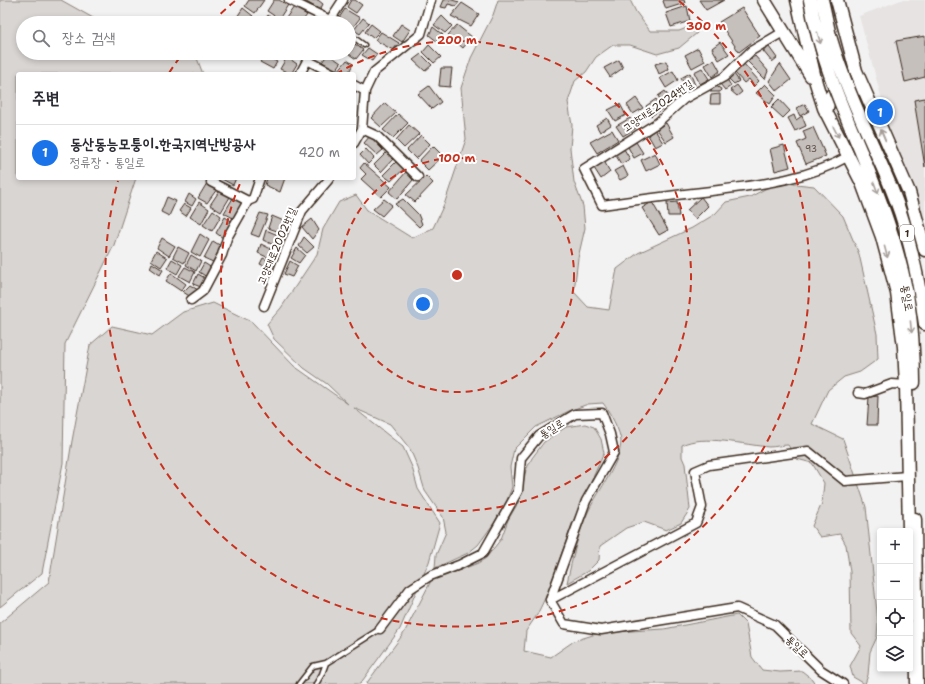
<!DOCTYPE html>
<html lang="ko">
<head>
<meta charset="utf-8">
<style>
	body { margin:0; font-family:"Shantell Sans","Poor Story",sans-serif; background:#f2f2f3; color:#2b2b33 }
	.controls { position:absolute; right:12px; bottom:12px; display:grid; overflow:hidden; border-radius:4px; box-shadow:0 2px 6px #0003 }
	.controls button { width:36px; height:36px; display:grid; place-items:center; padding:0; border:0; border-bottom:1px solid #e1e1e2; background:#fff; color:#2b2b33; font:20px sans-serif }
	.you { position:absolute; left:423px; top:304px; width:14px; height:14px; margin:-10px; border:3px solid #fff; border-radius:50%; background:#1a73e8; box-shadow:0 0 0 6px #1a73e833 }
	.badge { display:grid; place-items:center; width:26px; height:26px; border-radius:50%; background:#1a73e8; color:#fff; font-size:13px; font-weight:700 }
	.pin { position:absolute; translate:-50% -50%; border:2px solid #fff; box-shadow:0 1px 4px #0006 }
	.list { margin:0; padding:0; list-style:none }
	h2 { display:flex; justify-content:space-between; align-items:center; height:52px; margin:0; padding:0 16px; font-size:17px }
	h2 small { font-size:13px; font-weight:400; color:#7c7c81 }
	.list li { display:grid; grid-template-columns:26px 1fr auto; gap:12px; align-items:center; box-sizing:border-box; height:56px; padding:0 16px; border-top:1px solid #e1e1e2 }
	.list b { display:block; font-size:15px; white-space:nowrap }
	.list p { margin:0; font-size:13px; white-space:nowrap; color:#7c7c81 }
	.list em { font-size:13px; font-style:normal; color:#7c7c81 }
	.icon { flex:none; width:22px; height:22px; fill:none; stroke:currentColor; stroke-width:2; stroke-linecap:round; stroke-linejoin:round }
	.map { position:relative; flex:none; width:925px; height:684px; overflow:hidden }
	.search { position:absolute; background:#fff; box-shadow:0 2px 6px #0003; left:16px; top:16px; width:340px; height:44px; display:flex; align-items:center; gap:10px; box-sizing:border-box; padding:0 14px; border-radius:22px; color:#7c7c81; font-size:15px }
	.panel { position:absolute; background:#fff; box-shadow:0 2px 6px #0003; left:16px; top:72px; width:340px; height:108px; border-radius:4px }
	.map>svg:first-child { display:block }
</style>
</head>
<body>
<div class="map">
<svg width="925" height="684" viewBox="0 0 925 684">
	<rect width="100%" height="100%" fill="#f3f2f2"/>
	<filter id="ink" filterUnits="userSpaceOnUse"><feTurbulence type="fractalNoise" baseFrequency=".025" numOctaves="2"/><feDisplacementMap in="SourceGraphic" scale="8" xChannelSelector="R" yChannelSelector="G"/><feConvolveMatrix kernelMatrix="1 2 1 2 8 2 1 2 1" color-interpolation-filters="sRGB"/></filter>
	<g filter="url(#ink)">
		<path fill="#e6e3e2" d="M 901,0 L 925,0 L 925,224 L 914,184 L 890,129 L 859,16 Z"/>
		<path fill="#d8d5d2" stroke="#8a8078" d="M 0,0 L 61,0 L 102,23 L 23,23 L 23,53 L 195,53 L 203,74 L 18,74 L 18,178 L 136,178 L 114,245 L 65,344 L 63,463 L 42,573 L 0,607 Z
			M 498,0 L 630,0 L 636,12 L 650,31 L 679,31 L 697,24 L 697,33 L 679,48 L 657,54 L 630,45 L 613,45 L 596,57 L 586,72 L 575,81 L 568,102 L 572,125 L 570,148 L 574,182 L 583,206 L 585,228 L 578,258 L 574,292 L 588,307 L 609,310 L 617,269 L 638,253 L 692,228 L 715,214 L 726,202 L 750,197 L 778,182 L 814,186 L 843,216 L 859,254 L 877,334 L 878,359 L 860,372 L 844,377 L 828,390 L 812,424 L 843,439 L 866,507 L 878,622 L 877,637 L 870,652 L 868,675 L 865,684 L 853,677 L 850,666 L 861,646 L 851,633 L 850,572 L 846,545 L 840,534 L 820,537 L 812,526 L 822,503 L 824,483 L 812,463 L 797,459 L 788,445 C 782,445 775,447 769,447 C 745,445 703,434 682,445 L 682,457 L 685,464 L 690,509 L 681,523 L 666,530 L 644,522 L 626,528 L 600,546 L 599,560 L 588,571 L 567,583 C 572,559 578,533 589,510 C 599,490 620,463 621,442 C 621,432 609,411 603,403 L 588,404 L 569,411 L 536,427 L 514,449 L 510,467 L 512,487 L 507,500 L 494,523 L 478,545 L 468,553 L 435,568 L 436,555 L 446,532 L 443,517 L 425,491 L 418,468 L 410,449 L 390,424 L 354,408 L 403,447 L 412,467 L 418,489 L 440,523 L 429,562 L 400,629 L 360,684 L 0,684 L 0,623 L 49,582 L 72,441 L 90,345 L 112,326 L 152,335 L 183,312 L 213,303 L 252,322 L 294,366 L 348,404 L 327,384 L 304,368 L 274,339 L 267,324 L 281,308 L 317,254 L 323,229 L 339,202 L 356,195 L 367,210 L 412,238 L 433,228 L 445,202 L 466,139 L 461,88 L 471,58 L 493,15 Z
			M 585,424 L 594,427 L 601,439 L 604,453 L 572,524 L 548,592 L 537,615 L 526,631 L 524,651 L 551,657 L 574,641 L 599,633 L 664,629 L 737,615 L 746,624 L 752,657 L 762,670 L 780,672 L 802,671 L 812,679 L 815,684 L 366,684 L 404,633 L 432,579 L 445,576 L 478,563 L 486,558 L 501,539 L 508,520 L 519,501 L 526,470 L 532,458 L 544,442 L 566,427 Z"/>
		<path fill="#c6c0bd" stroke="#3b2a1e" d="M 249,0 L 264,0 L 255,13 L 245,6 Z
			M 274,0 L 279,0 L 288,5 L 279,19 L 267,11 Z
			M 303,0 L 318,0 L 323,4 L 320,10 Z
			M 351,0 L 355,0 L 362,5 L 356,13 L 347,7 Z
			M 444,0 L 452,0 L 459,2 L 456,6 L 448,4 L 446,8 L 441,7 Z
			M 664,0 L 684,0 L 685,3 L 666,9 L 663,1 Z
			M 699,0 L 724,0 L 706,10 Z
			M 462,3 L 479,14 L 471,26 L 451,16 Z
			M 687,6 L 690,21 L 671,27 L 666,13 Z
			M 294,7 L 307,15 L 301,23 L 283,22 Z
			M 243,8 L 253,16 L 249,23 L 233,23 Z
			M 742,8 L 760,36 L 739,52 L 719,22 Z
			M 345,9 L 360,18 L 353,27 L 349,25 L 349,23 L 346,23 L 339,18 Z
			M 268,15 L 278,23 L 263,23 Z
			M 442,16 L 452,26 L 445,33 L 434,25 Z
			M 363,18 L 369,23 L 360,34 L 354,30 Z
			M 371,24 L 380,31 L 373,38 L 365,32 Z
			M 401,24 L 410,30 L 402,42 L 393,36 Z
			M 457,25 L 472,37 L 463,48 L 448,35 Z
			M 433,27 L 443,35 L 438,42 L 429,35 Z
			M 381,32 L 399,43 L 393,50 L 375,40 Z
			M 925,36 L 925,77 L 905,82 L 896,41 Z
			M 720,42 L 729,54 L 719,60 L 712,48 Z
			M 355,44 L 363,50 L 356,59 L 349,54 Z
			M 429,45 L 441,57 L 434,63 L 423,52 Z
			M 769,47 L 777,58 L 772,62 L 763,51 Z
			M 368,48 L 377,54 L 372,61 L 362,55 Z
			M 698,48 L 705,61 L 692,68 L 685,55 Z
			M 267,53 L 283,53 L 279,60 Z
			M 328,54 L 341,63 L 336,70 L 322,62 Z
			M 421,54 L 432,65 L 425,71 L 413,60 Z
			M 265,55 L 277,62 L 273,69 L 260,62 Z
			M 755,56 L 768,71 L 765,79 L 747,61 Z
			M 287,57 L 297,64 L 291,74 L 280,69 Z
			M 347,60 L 353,64 L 348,74 L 344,74 L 338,71 Z
			M 619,60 L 623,68 L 610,77 L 604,68 Z
			M 714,60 L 720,71 L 712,77 L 705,65 Z
			M 666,61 L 669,69 L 659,74 L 655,64 Z
			M 744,64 L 759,81 L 754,86 L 749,79 L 744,83 L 735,73 Z
			M 780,64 L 791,80 L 777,91 L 769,81 Z
			M 441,68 L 452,68 L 450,87 L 439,86 Z
			M 702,68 L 709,79 L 700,84 L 694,72 Z
			M 673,71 L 678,80 L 666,88 L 660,78 Z
			M 690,73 L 695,85 L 687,90 L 681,78 Z
			M 734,74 L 739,81 L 734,84 L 728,78 Z
			M 727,79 L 731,86 L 725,90 L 720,84 Z
			M 765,84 L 776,95 L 770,104 L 756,93 Z
			M 737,85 L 742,92 L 737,96 L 730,90 Z
			M 429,86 L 441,102 L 432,109 L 418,94 Z
			M 716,86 L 721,89 L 720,92 L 711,92 L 711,89 Z
			M 665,91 L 670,99 L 663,104 L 658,96 Z
			M 720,94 L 720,104 L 710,104 L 711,95 Z
			M 636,98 L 643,108 L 633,114 L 627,105 Z
			M 925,98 L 925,167 L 914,100 Z
			M 656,99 L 662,109 L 651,116 L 646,106 Z
			M 779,99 L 790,111 L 783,118 L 771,107 Z
			M 385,103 L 396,113 L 381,127 L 371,118 Z
			M 620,104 L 626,115 L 615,121 L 608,110 Z
			M 805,104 L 809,111 L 800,116 L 796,108 Z
			M 398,114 L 408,123 L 393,138 L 383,130 Z
			M 794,115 L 796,120 L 802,116 L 806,126 L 795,131 L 788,118 Z
			M 607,118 L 611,125 L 600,132 L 596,125 Z
			M 630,118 L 636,128 L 623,136 L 616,126 Z
			M 666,123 L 674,137 L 666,142 L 657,129 Z
			M 409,125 L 419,134 L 404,148 L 396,140 Z
			M 813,127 L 826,156 L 806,164 L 797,143 L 806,139 L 803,131 Z
			M 612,130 L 618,140 L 597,153 L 590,142 Z
			M 655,130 L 663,143 L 655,147 L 648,135 Z
			M 421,135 L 430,144 L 416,159 L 407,150 Z
			M 370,136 L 383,150 L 377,155 L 364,143 Z
			M 636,142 L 643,153 L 634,158 L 628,147 Z
			M 784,145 L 790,167 L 775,171 L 770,149 Z
			M 433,146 L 443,156 L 428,170 L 419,161 Z
			M 366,149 L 374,158 L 368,164 L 360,155 Z
			M 624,149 L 630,159 L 621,164 L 615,154 Z
			M 387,152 L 393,159 L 381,172 L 374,165 Z
			M 655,153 L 660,164 L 646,171 L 641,160 Z
			M 604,161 L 610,172 L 601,179 L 594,168 Z
			M 396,162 L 404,169 L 391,181 L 383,175 Z
			M 364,163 L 391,187 L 381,197 L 361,179 L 366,174 L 360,168 Z
			M 623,166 L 628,176 L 620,180 L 614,171 Z
			M 406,172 L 413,180 L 397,199 L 389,192 Z
			M 426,176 L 433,183 L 415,202 L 406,195 Z
			M 220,178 L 236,178 L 233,185 Z
			M 267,178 L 285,178 L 280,192 L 265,185 Z
			M 207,183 L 217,189 L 207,203 L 198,198 Z
			M 220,190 L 230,197 L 221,212 L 210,205 Z
			M 189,194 L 196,199 L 192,206 L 185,202 Z
			M 167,197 L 176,201 L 169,216 L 161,212 Z
			M 701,197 L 708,206 L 695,219 L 687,210 Z
			M 233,198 L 242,203 L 233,218 L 224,213 Z
			M 384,199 L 392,205 L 382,216 L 373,209 Z
			M 403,199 L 418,214 L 422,224 L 419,227 L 395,204 Z
			M 199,202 L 209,209 L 201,224 L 190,217 Z
			M 652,202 L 668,230 L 659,235 L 642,208 Z
			M 677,202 L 679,216 L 668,216 L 667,203 Z
			M 184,204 L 191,208 L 186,216 L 179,211 Z
			M 213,210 L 221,216 L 212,231 L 203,225 Z
			M 260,213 L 268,215 L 259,237 L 251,234 Z
			M 272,216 L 291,224 L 286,234 L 268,228 Z
			M 225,217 L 233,222 L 223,238 L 216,233 Z
			M 312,219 L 319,230 L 312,239 L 302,227 Z
			M 266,230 L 285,238 L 280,248 L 263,240 Z
			M 200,234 L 209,240 L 200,257 L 191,252 Z
			M 304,237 L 314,247 L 307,253 L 299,246 Z
			M 162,238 L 175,246 L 169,256 L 157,248 Z
			M 213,241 L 221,246 L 213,262 L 204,258 Z
			M 261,244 L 273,250 L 269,258 L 258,253 Z
			M 178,247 L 189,253 L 184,263 L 173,257 Z
			M 297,248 L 305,255 L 299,263 L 291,258 Z
			M 156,251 L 167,258 L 161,267 L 151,260 Z
			M 191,255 L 201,261 L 196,271 L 186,265 Z
			M 263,258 L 276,264 L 273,270 L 260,264 Z
			M 172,259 L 182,265 L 177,274 L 167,268 Z
			M 290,261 L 298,266 L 292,277 L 284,274 Z
			M 152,263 L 163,270 L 160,275 L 150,268 Z
			M 204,263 L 212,268 L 207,277 L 199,272 Z
			M 185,267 L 195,272 L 190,282 L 179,276 Z
			M 171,273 L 186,284 L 181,291 L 166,281 Z
			M 198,274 L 205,278 L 201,287 L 193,284 Z
			M 190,285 L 198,290 L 191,297 L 183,292 Z
			M 878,396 L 877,425 L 867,425 L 869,397 Z"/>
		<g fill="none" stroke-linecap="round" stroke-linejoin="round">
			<g stroke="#3b2a1e" stroke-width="7">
				<path id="service" d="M 349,34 L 364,45
					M 299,684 L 313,666 L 326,663 L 380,629
					M 316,684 L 322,674 L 326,663"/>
			</g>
			<g stroke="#3b2a1e" stroke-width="11">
				<path id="minor" d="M 289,0 L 330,20
					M 328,23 L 343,0
					M 783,32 L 751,51 L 724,77 L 684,99 L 657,123 L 584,169 L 602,205 C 638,200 675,195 711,191 C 757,185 807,180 849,156
					M 307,60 L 334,74
					M 300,74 L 311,53
					M 354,85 L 365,91
					M 362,129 L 377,136 L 418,177
					M 354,143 L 362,129 L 365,91 L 374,72 L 421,34 L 431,0
					M 211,182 L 248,201
					M 191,300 L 203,291 L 222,255 L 227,238 L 248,201 L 253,199 L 260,178
					M 264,306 L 302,211 L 330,178
					M 858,393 L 865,394 L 892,384 L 906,385
					M 550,600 L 696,523 L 702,507 L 695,471 L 709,465 L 808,451 L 845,481 L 907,476
					M 380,629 L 410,589 L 430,576 L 459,565 L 483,553 L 518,491 L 521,458 L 539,436 L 575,414 L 602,413 L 610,434 L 614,452 L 586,501 L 550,600 L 564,624 L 601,630 L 737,608 L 775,625 L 821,670 L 843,684"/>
			</g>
			<g stroke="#3b2a1e" stroke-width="15">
				<path id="primary" d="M 764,0 L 811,76
					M 797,0 L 816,83 L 824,108 L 862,183 L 882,237 L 897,293 L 904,347 L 906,385 L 909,531
					M 837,0 L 856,71 L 909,192 L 925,250
					M 826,113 C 827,108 828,101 831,96 C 836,87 849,86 858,89
					M 873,146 C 886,175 899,204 907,235 C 915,264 921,294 925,324
					M 861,152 C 880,198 898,245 907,294 C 912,324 914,353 914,383
					M 915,519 L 917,684"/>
			</g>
			<use href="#service" stroke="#fff" stroke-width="4"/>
			<use href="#minor" stroke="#fff" stroke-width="8"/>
			<use href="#primary" stroke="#fff" stroke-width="12"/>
			<g stroke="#3b2a1e" stroke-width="15" stroke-linecap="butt">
				<path id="primary-bridge" d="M 810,0 C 819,53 840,103 861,152
					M 822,0 C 825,12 827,24 830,36 C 841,74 857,110 873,146"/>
			</g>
			<use href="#primary-bridge" stroke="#fff" stroke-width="12"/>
		</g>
		<defs><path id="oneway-shaft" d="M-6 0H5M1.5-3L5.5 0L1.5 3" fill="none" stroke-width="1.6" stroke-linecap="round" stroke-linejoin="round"/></defs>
		<g stroke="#a79f9a">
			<use href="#oneway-shaft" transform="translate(819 38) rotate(74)"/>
			<use href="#oneway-shaft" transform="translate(836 132) rotate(62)"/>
			<use href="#oneway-shaft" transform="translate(883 135) rotate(-113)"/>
			<use href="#oneway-shaft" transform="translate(876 188) rotate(70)"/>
			<use href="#oneway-shaft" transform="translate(886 252) rotate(75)"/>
			<use href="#oneway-shaft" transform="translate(911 327) rotate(84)"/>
		</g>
	</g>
	<g fill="none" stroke="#c8321e" stroke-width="2" stroke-dasharray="7 5">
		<circle cx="457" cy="275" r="117"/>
		<path d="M336 74A235 235 0 1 1 242 179"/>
		<path d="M169 73A352 352 0 0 1 183 53M212 22A352 352 0 0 1 235 1M679 1A352 352 0 1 1 118 181"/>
	</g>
	<g text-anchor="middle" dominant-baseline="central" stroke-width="4" stroke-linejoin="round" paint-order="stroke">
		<g font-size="9" fill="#5e5046">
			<text x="811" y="149">93</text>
		</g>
		<rect fill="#fff" stroke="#766a62" stroke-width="1" x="900" y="225" width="14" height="16" rx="3"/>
		<g font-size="10" font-weight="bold" fill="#3b2a1e">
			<text x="907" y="233">1</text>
		</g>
		<g font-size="11" fill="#3b2a1e" stroke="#fff">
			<text transform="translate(658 106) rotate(-35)">고양대로2024번길</text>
			<text transform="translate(277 246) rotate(-67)">고양대로2002번길</text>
			<text transform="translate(907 298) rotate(80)">통일로</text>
			<text transform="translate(552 429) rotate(-32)">통일로</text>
			<text transform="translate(797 647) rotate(44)">통일로</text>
		</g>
	</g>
	<circle cx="457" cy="275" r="6" fill="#c8321e" stroke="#fff" stroke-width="2"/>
	<g font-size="12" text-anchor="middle" font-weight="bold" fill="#c8321e" stroke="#fff" stroke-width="4" stroke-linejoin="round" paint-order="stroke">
		<text x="706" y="30">300 m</text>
		<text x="457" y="44">200 m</text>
		<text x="457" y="162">100 m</text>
	</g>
</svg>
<div class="controls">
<button>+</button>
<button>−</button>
<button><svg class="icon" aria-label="locate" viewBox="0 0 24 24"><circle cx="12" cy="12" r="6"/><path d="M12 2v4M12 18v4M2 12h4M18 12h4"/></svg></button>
<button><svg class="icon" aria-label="layers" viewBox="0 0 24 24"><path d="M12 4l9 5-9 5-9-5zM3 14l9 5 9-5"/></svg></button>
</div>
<div class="you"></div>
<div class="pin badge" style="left:880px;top:112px">1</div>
<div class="search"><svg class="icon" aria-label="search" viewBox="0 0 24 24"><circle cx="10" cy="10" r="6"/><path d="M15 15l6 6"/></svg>장소 검색</div>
<section class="panel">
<h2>주변<small></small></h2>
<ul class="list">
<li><span class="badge">1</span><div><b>동산동능모퉁이.한국지역난방공사</b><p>정류장 · 통일로</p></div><em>420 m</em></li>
</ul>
</section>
</div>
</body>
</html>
